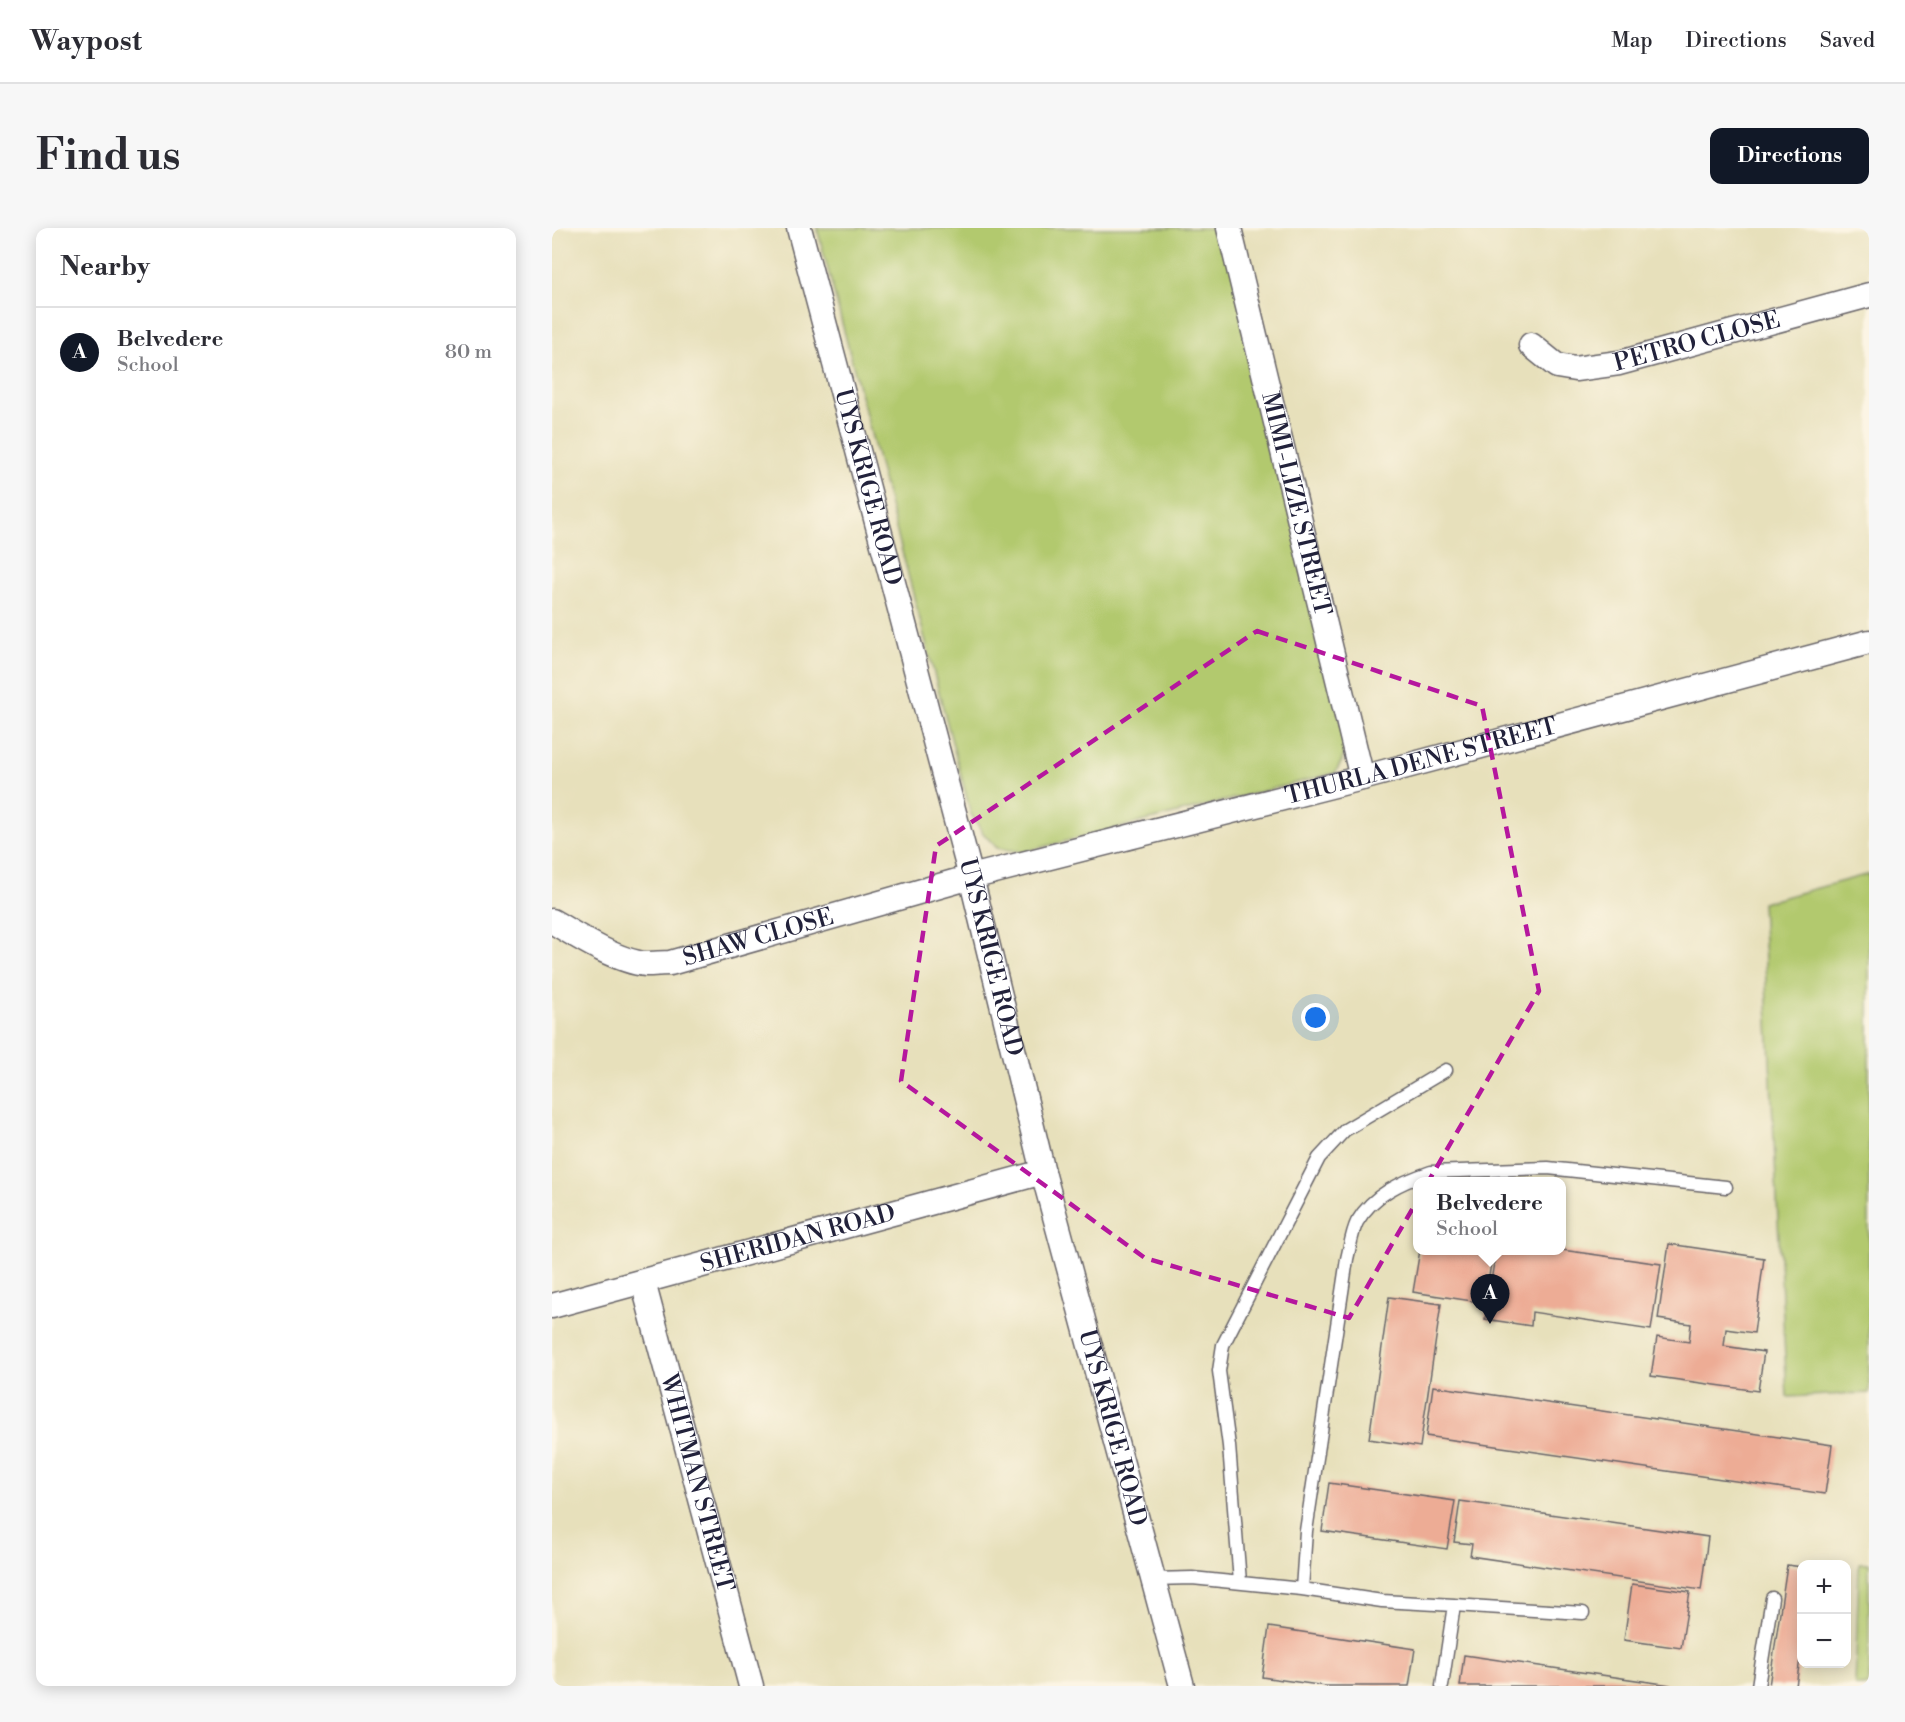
<!DOCTYPE html>
<html lang="en">
<head>
<meta charset="utf-8">
<style>
	body { margin:0; font-family:"Libre Bodoni",serif; background:#f7f7f7; color:#2b2b33 }
	.controls { position:absolute; right:18px; bottom:18px; display:grid; overflow:hidden; border-radius:12px; box-shadow:0 3px 15px #0003 }
	.controls button { width:54px; height:54px; display:grid; place-items:center; padding:0; border:0; border-bottom:2px solid #e1e1e2; background:#fff; color:#2b2b33; font:30px sans-serif }
	.you { position:absolute; left:764px; top:790px; width:21px; height:21px; margin:-15px; border:4px solid #fff; border-radius:50%; background:#1a73e8; box-shadow:0 0 0 9px #1a73e833 }
	.badge { display:grid; place-items:center; width:39px; height:39px; border-radius:50%; background:#111827; color:#fff; font-size:20px; font-weight:700 }
	.pin { position:absolute; translate:-50% -50px; filter:drop-shadow(0 2px 3px #0008) }
	.pin::after { content:''; position:absolute; top:32px; width:21px; height:18px; background:inherit; clip-path:polygon(0 0,100% 0,50% 100%) }
	.popup { position:absolute; left:861px; top:949px; width:153px; height:78px; box-sizing:border-box; display:grid; place-content:center; border-radius:12px; background:#fff; filter:drop-shadow(0 2px 4px #0005); font-size:20px; white-space:nowrap; color:#7c7c81 }
	.popup b { font-size:22px; color:#2b2b33 }
	.popup::after { content:''; position:absolute; left:50%; top:100%; margin-left:-12px; border:12px solid transparent; border-top-color:#fff }
	.list { margin:0; padding:0; list-style:none }
	h2 { display:flex; justify-content:space-between; align-items:center; height:78px; margin:0; padding:0 24px; font-size:26px }
	h2 small { font-size:20px; font-weight:400; color:#7c7c81 }
	.list li { display:grid; grid-template-columns:39px 1fr auto; gap:18px; align-items:center; box-sizing:border-box; height:90px; padding:0 24px; border-top:2px solid #e1e1e2 }
	.list b { display:block; font-size:22px; white-space:nowrap }
	.list p { margin:0; font-size:20px; white-space:nowrap; color:#7c7c81 }
	.list em { font-size:20px; font-style:normal; color:#7c7c81 }
	.map { position:relative; flex:none; width:1317px; height:1458px; overflow:hidden; border-radius:12px }
	header { display:flex; align-items:center; gap:36px; box-sizing:border-box; height:84px; padding:0 30px; background:#fff; border-bottom:2px solid #e1e1e2 }
	header strong { font-size:28px }
	nav { display:flex; gap:33px; margin-inline-start:auto; font-size:21px }
	.intro { display:flex; align-items:center; justify-content:space-between; box-sizing:border-box; height:144px; padding:0 36px }
	h1 { margin:0; font-size:42px }
	.button { padding:15px 27px; border-radius:12px; background:#111827; color:#fff; font-size:21px; font-weight:700 }
	main { display:flex; gap:36px; padding:0 36px }
	aside { flex:1; background:#fff; border-radius:12px; box-shadow:0 3px 15px #0003 }
	.map>svg:first-child { display:block }
</style>
</head>
<body>
<header>
<strong>Waypost</strong>
<nav><a>Map</a><a>Directions</a><a>Saved</a></nav>
</header>
<div class="intro"><h1>Find us</h1><a class="button">Directions</a></div>
<main>
<aside>
<h2>Nearby<small></small></h2>
<ul class="list">
<li><span class="badge">A</span><div><b>Belvedere</b><p>School</p></div><em>80 m</em></li>
</ul>
</aside>
<div class="map">
<svg width="1317" height="1458" viewBox="0 0 1317 1458">
	<rect width="100%" height="100%" fill="#fcf5e5"/>
	<filter id="ink" filterUnits="userSpaceOnUse"><feTurbulence type="fractalNoise" baseFrequency=".0167" numOctaves="2"/><feDisplacementMap in="SourceGraphic" scale="12" xChannelSelector="R" yChannelSelector="G"/><feConvolveMatrix kernelMatrix="1 2 1 2 8 2 1 2 1" color-interpolation-filters="sRGB"/></filter>
	<filter id="wash" filterUnits="userSpaceOnUse"><feTurbulence type="fractalNoise" baseFrequency=".008" numOctaves="4" result="noise"/><feDisplacementMap in="SourceGraphic" scale="24" xChannelSelector="R" yChannelSelector="G"/><feGaussianBlur stdDeviation="1.35" result="paint"/><feColorMatrix in="noise" values="0 0 0 0 0 0 0 0 0 0 0 0 0 0 0 0 0 1.4 0 .05"/><feComposite in="paint" operator="in"/></filter>
	<g filter="url(#wash)">
		<rect width="100%" height="100%" fill="#e7e0bb"/>
		<path fill="#b2c96e" stroke="#6a7654" stroke-width="1.5" d="M 265,0 L 674,0 L 793,514 L 790,533 L 783,545 L 471,624 L 445,620 L 431,605 L 419,586 Z
			M 1317,646 L 1317,1165 L 1235,1169 L 1210,675 Z
			M 1307,1335 L 1317,1335 L 1317,1458 L 1303,1458 Z"/>
		<g id="blocks">
			<path fill="#edac95" d="M 1117,1016 L 1212,1030 L 1202,1105 L 1174,1101 L 1172,1118 L 1212,1124 L 1206,1163 L 1099,1148 L 1105,1109 L 1137,1114 L 1139,1096 L 1106,1091 Z
				M 868,1022 L 941,1022 L 933,1075 L 861,1064 Z
				M 944,1022 L 1010,1022 L 1109,1036 L 1099,1102 L 980,1084 L 979,1098 L 933,1091 Z
				M 837,1069 L 889,1076 L 868,1219 L 817,1211 Z
				M 881,1158 L 1280,1217 L 1273,1266 L 874,1208 Z
				M 777,1255 L 903,1273 L 895,1321 L 770,1303 Z
				M 908,1273 L 1156,1309 L 1149,1362 L 918,1328 L 920,1316 L 902,1314 Z
				M 1235,1337 L 1250,1339 L 1250,1417 L 1244,1458 L 1217,1458 Z
				M 1080,1356 L 1138,1364 L 1129,1420 L 1072,1412 Z
				M 717,1399 L 863,1421 L 857,1458 L 774,1458 L 710,1449 Z
				M 912,1427 L 1118,1457 L 1118,1458 L 908,1458 Z"/>
		</g>
	</g>
	<g filter="url(#ink)">
		<use href="#blocks" fill-opacity="0" stroke="#676468" stroke-width="1.5"/>
		<g fill="none" stroke-linecap="round" stroke-linejoin="round">
			<g stroke="#676468" stroke-width="15">
				<path id="lane" d="M 601,1351 L 640,1350 L 750,1361
					M 688,1354 L 677,1218 L 667,1143 L 671,1117 L 767,930 L 793,902 L 894,842
					M 902,1377 L 1031,1385
					M 890,1458 L 902,1377 L 830,1373 L 750,1361 L 754,1303 L 795,1031 C 798,1019 800,1004 805,994 C 821,966 850,954 879,944 L 996,940 L 1174,959
					M 1206,1458 L 1220,1370"/>
			</g>
			<g stroke="#676468" stroke-width="27">
				<g id="street">
					<path id="s1" d="M 247,0 L 419,649 L 491,944 L 630,1458"/>
					<path id="s2" d="M 677,0 L 810,550"/>
					<path id="s3" d="M 979,117 L 1005,138 L 1023,141 L 1067,135 L 1317,67"/>
					<path id="s4" d="M 0,693 C 25,708 66,734 94,736 C 102,736 110,735 118,735 L 419,649 L 810,550 L 1317,414"/>
					<path id="s5" d="M 91,1054 L 199,1458"/>
					<path id="s6" d="M 0,1078 L 491,944"/>
				</g>
			</g>
			<use href="#lane" stroke="#fff" stroke-width="12"/>
			<use href="#street" stroke="#fff" stroke-width="24"/>
		</g>
	</g>
	<path fill="none" stroke="#b5179e" stroke-width="4.5" stroke-dasharray="12 8" stroke-linejoin="round" d="M 705,403 L 930,478 L 987,763 L 797,1090 L 593,1030 L 349,853 L 384,618 Z"/>
	<g text-anchor="middle" dominant-baseline="central" stroke-width="5" stroke-linejoin="round" paint-order="stroke">
		<g font-size="24" fill="#22223b" stroke="#fcf5e5">
			<text stroke="none"><textPath href="#s3" startOffset="177">PETRO CLOSE</textPath></text>
			<text stroke="none"><textPath href="#s1" startOffset="268">UYS KRIGE ROAD</textPath></text>
			<text stroke="none"><textPath href="#s2" startOffset="284">MIMI-LIZE STREET</textPath></text>
			<text stroke="none"><textPath href="#s4" startOffset="906">THURLA DENE STREET</textPath></text>
			<text stroke="none"><textPath href="#s4" startOffset="220">SHAW CLOSE</textPath></text>
			<text stroke="none"><textPath href="#s1" startOffset="754">UYS KRIGE ROAD</textPath></text>
			<text stroke="none"><textPath href="#s6" startOffset="255">SHERIDAN ROAD</textPath></text>
			<text stroke="none"><textPath href="#s1" startOffset="1240">UYS KRIGE ROAD</textPath></text>
			<text stroke="none"><textPath href="#s5" startOffset="208">WHITMAN STREET</textPath></text>
		</g>
	</g>
</svg>
<div class="controls">
<button>+</button>
<button>−</button>
</div>
<div class="you"></div>
<div class="pin badge" style="left:938px;top:1096px">A</div>
<div class="popup"><b>Belvedere</b>School</div>
</div>
</main>
</body>
</html>
